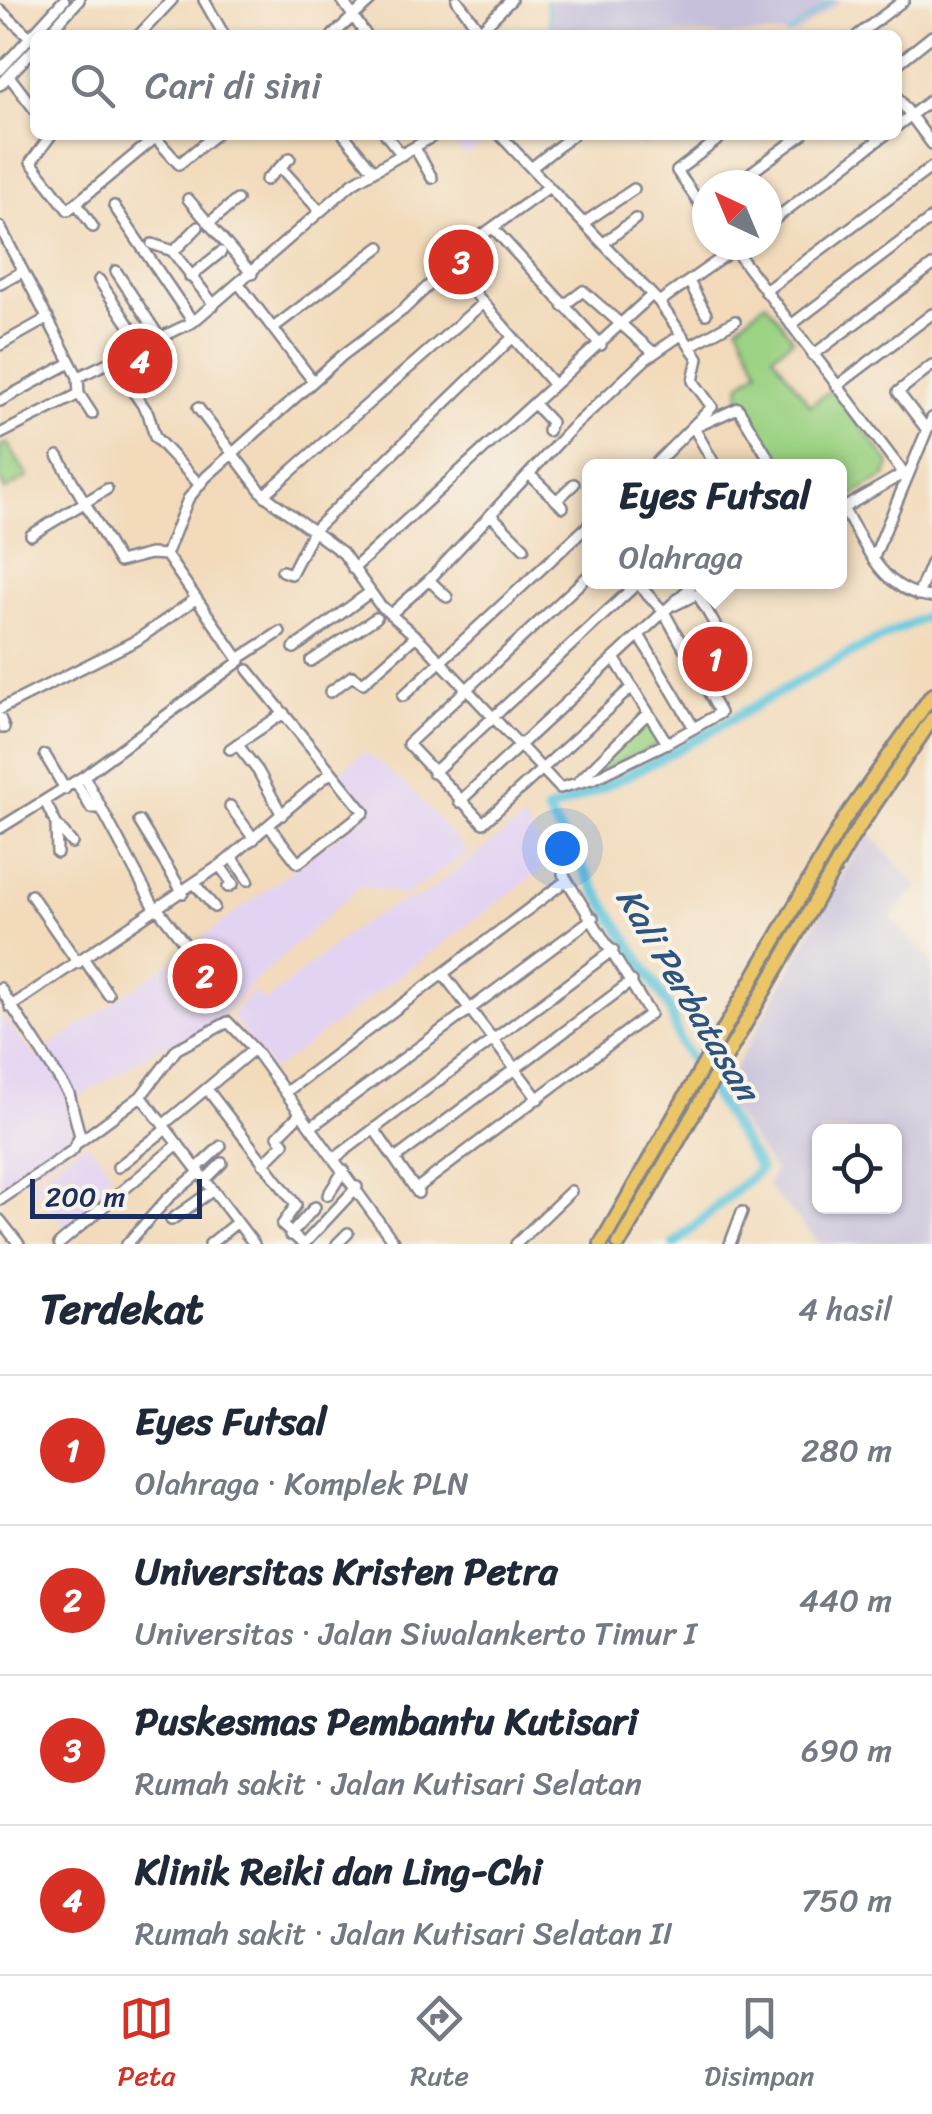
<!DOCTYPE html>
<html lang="id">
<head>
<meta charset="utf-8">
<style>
	body { margin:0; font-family:Sriracha,sans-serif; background:#f6f6f7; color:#1f2937 }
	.controls { position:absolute; right:30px; bottom:30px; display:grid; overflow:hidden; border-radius:15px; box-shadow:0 2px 8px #0004 }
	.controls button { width:90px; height:90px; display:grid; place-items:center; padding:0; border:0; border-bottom:2px solid #e0e1e3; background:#fff; color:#1f2937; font:50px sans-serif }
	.compass { position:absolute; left:692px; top:170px; width:90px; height:90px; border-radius:50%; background:#fff; box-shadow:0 2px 8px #0004; rotate:316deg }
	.scale { position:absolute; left:30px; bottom:25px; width:172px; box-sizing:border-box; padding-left:10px; border:5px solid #1b2f5e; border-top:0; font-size:28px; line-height:35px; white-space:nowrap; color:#1b2f5e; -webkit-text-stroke:8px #f7f3e8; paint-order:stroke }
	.you { position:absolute; left:562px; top:848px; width:35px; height:35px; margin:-25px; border:8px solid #fff; border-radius:50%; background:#1a73e8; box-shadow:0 0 0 15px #1a73e833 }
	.badge { display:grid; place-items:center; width:65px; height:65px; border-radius:50%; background:#d93025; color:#fff; font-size:32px; font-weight:700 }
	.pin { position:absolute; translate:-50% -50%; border:5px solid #fff; box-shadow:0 2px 10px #0006 }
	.popup { position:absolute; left:582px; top:459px; width:265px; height:130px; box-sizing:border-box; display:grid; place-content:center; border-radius:15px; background:#fff; filter:drop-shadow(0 2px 8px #0005); font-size:32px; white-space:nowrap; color:#747a83 }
	.popup b { font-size:38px; color:#1f2937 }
	.popup::after { content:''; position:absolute; left:50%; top:100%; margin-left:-20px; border:20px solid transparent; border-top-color:#fff }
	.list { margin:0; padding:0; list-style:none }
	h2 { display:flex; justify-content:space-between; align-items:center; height:130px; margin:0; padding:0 40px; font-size:42px }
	h2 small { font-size:32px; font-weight:400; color:#747a83 }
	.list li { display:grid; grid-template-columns:65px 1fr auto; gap:30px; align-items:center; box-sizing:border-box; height:150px; padding:0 40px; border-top:2px solid #e0e1e3 }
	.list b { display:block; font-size:38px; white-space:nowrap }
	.list p { margin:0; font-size:32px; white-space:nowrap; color:#747a83 }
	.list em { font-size:32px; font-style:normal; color:#747a83 }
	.icon { flex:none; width:55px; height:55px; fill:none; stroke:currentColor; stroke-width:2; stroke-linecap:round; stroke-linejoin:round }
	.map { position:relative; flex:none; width:932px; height:1244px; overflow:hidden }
	.search { position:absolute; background:#fff; box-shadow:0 2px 8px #0004; left:30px; right:30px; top:30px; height:110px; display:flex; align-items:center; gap:25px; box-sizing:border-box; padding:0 35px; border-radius:15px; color:#747a83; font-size:38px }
	.sheet { height:730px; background:#fff }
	nav { display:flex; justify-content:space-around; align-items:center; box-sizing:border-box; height:140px; border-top:2px solid #e0e1e3; background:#fff; font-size:28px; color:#747a83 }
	nav a { display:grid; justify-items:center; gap:5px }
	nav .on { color:#d93025 }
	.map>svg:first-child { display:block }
</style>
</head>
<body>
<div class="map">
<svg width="932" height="1244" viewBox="0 0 932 1244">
	<rect width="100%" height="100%" fill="#f7f3e8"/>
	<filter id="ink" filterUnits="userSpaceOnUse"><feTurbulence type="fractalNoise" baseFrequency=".01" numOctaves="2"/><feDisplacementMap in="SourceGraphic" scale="20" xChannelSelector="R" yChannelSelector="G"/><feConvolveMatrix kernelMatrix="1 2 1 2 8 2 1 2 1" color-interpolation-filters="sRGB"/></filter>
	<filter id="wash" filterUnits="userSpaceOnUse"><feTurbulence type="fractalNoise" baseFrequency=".0048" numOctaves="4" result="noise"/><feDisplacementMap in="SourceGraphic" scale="40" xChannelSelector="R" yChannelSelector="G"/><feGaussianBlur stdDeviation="2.25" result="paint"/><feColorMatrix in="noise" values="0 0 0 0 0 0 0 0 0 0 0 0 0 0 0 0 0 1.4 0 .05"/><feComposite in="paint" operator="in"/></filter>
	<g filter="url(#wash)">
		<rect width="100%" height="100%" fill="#f2daba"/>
		<path fill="#e3d3f3" d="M 454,135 L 494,135 L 494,136 L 465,156 L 450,139 Z
			M 364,751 L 411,789 L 468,853 L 404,896 L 361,885 L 251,985 L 214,1024 L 197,1037 L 161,1046 L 67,1105 L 74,1143 L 0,1195 L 0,1013 L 35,1057 L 164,967 L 369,812 L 338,774 Z
			M 523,819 L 552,862 L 272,1071 L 231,1015 L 253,991 L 265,1002 L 351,931 L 391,906 L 422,896 Z
			M 90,1144 L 112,1173 L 106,1178 L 114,1189 L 66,1227 L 31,1183 L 80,1145 Z"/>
		<path fill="#c6c0da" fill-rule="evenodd" d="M 547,0 L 842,0 L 795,35 L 553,35 Z
			M 867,831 L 918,887 L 891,918 L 932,962 L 932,1244 L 820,1244 L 767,1186 L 774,1171 L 720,1095 ZM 820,1132 L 894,1132 L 894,1206 L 820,1206 Z"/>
		<path fill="#9dd384" stroke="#5c8171" stroke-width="2.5" d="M 766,302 L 793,339 L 773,355 L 810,405 L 831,390 L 890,463 L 886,476 L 840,503 L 840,467 L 778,466 L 739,400 L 741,383 L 759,370 L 738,325 Z
			M 7,443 L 28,477 L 5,490 L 0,480 L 0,446 Z
			M 645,717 L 663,742 L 585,779 Z"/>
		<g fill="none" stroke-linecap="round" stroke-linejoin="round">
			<path stroke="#5fc5dc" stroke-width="2.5" d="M 546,0 L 552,35
				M 787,35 L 833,0
				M 634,135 L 642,145 L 655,135"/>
			<path stroke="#5fc5dc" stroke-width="10" d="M 674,1244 L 760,1169 L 680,1042 L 669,1007 L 547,811 C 682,759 799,671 932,614"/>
		</g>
	</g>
	<g filter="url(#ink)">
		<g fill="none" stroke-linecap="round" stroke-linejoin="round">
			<g stroke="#86848c" stroke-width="14">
				<path id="minor" d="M 204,0 L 224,35
					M 342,0 L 366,35
					M 457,0 L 483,35
					M 0,10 L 30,37
					M 480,31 L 511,0
					M 47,35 L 79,0
					M 139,35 L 172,0
					M 333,35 L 371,0
					M 858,35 L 904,0
					M 897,64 L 932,36
					M 0,70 L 64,0
					M 9,76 L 35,110
					M 0,85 L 35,48
					M 897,97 L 932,144
					M 897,126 L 932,99
					M 51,135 L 31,162 L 68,210 L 155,138
					M 153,135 L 179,164 L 215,135
					M 344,135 L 373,170
					M 386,135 L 402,155
					M 415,148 L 432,178
					M 280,167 L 319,210
					M 531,168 L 573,135
					M 266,180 L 290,158
					M 734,185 L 802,135
					M 549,187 L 659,302 L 698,358 L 693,381 L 712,407 L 652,467
					M 188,199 L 252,274
					M 77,204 L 93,227
					M 114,206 L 193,322
					M 707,214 L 677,171 L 724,135
					M 585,222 L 634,189
					M 209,223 L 237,200
					M 767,225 L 885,135
					M 0,227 L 78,377 L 79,394 L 92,414
					M 198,227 L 173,252 L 214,305
					M 493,228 L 601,345
					M 604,243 L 635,219
					M 152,244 L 173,251
					M 731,245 L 902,471
					M 450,264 L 554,385
					M 116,271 L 160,338
					M 190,277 L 221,252
					M 99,280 L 142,345
					M 689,281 L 706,314
					M 0,284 L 22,272
					M 239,284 L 313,381
					M 765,291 L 932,167
					M 659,302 L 740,245
					M 563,306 L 583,291 L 654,353
					M 791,325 L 932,218
					M 273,328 L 380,247
					M 0,345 L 48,318
					M 690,346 L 735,321
					M 813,355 L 932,266
					M 112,361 L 148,413 L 155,437 L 199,484
					M 78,377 L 193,322 L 353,183 L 435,135
					M 837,386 L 932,314
					M 0,401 L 70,363
					M 534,404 L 551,422 L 548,431
					M 198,408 L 264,495 L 343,553 L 379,604 L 422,642 L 560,788 L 595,778 L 667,743
					M 698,426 L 738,408 L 774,467
					M 694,428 L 716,467
					M 927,430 L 898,392 L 932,365
					M 0,434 L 79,394
					M 58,456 L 119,562 L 150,554 L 166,555
					M 529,474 L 563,507
					M 264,495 L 483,303
					M 557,500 L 574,484
					M 843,509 C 869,549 881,591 932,597
					M 840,510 L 906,472
					M 491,515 L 524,548
					M 31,535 L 107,489
					M 166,555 L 188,499 L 206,477 L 343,355 L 403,310 L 481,236 L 549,187 L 500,135
					M 874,557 L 932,418
					M 353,569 L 652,295
					M 282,571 L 291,574 L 313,531 L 511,339
					M 590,574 L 408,744 L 483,823 L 632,687
					M 429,580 L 447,597
					M 636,582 L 664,612 L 720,713 L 694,728 L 639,635
					M 698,595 L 736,662
					M 918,595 L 932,561
					M 675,605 L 722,582
					M 392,613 L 429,580 L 571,429 L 646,359 L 681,335
					M 294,648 L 369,593
					M 614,658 L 667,743 L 694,728
					M 238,659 L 280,632
					M 311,661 L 376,618
					M 248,670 L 364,812 L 298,863 L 269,826
					M 330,692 L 352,676 L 363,683 L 416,636
					M 403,696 L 590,524
					M 0,709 L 137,640 L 194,600
					M 0,718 L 4,728
					M 237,744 L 258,771 L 282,815
					M 230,749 L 284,713
					M 45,755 L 65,789
					M 433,773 L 639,582
					M 84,776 L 156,910
					M 76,782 L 91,808 L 100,808
					M 577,783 L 648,713
					M 45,801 L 56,824 L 57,853
					M 459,802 L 696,582
					M 230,806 L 254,839
					M 139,821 L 183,893
					M 56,824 L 72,843
					M 0,828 L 84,776 L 240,661 L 166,555
					M 232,857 L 248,880
					M 220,866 L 233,884 L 228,887
					M 195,884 L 214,907
					M 31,895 L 78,963
					M 158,909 L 186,945
					M 84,959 L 108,994
					M 444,975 L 538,1099
					M 0,988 L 69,1094 L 80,1136 L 73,1150 L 0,1200
					M 10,1007 L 225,862 L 331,772
					M 207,1089 L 296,1205 L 282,1225 L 303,1244
					M 286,1092 L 567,880
					M 141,1096 L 254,1244
					M 163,1125 L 254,1049
					M 311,1127 L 593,918
					M 374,1129 L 418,1193
					M 79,1142 L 141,1096 L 177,1049 L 228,1022 L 254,1049 L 395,1244
					M 335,1158 L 613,950
					M 395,1159 L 632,981
					M 263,1164 L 284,1143 L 278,1136 L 301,1113
					M 118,1167 L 166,1129
					M 197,1168 L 221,1146
					M 205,1180 L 222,1163
					M 416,1189 L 650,1014 L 563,874
					M 328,1195 L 344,1170
					M 0,1220 L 19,1244
					M 171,1220 L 213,1190
					M 290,1235 L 315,1207
					M 59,1244 L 178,1144
					M 127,1244 L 169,1197 L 200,1172
					M 210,1244 L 236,1223
					M 304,1244 L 357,1187
					M 337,1244 L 348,1233
					M 516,1244 L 571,1191
					M 730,1244 L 742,1212"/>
			</g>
			<g stroke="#86848c" stroke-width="18">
				<path id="highway" d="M 601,1244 L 844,820 L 932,695
					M 619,1244 L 851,839 L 932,719"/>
			</g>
			<use href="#minor" stroke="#fff" stroke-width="9"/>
			<use href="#highway" stroke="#eac669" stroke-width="12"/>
		</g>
	</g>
	<g text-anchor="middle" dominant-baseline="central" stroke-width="8" stroke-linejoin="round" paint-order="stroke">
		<g font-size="35" font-style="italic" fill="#2c547e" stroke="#f7f3e8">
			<text transform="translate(688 994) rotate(59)">Kali Perbatasan</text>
		</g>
	</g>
</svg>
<div class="controls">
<button><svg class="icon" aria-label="locate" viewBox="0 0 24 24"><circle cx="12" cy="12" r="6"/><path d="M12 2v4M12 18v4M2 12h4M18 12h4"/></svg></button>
</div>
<svg class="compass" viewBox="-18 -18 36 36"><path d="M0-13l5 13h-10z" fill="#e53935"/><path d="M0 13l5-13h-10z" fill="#747a83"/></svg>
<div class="scale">200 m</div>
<div class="you"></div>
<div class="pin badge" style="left:715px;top:659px">1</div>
<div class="popup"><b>Eyes Futsal</b>Olahraga</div>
<div class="pin badge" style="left:205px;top:976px">2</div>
<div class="pin badge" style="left:461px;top:262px">3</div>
<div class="pin badge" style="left:140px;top:361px">4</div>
<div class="search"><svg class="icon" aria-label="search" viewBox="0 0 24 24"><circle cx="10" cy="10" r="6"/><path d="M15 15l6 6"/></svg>Cari di sini</div>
</div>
<section class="sheet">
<h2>Terdekat<small>4 hasil</small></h2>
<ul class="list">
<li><span class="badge">1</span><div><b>Eyes Futsal</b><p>Olahraga · Komplek PLN</p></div><em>280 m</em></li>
<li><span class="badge">2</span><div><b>Universitas Kristen Petra</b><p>Universitas · Jalan Siwalankerto Timur I</p></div><em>440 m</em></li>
<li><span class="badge">3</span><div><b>Puskesmas Pembantu Kutisari</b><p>Rumah sakit · Jalan Kutisari Selatan</p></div><em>690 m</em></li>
<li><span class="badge">4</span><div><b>Klinik Reiki dan Ling-Chi</b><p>Rumah sakit · Jalan Kutisari Selatan II</p></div><em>750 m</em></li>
</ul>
</section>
<nav>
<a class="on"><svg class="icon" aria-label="map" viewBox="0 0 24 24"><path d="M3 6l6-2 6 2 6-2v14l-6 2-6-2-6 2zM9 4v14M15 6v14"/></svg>Peta</a>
<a><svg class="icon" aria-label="directions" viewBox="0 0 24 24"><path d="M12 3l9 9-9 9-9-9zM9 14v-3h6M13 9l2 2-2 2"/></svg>Rute</a>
<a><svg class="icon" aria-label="saved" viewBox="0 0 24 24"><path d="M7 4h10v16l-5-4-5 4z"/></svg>Disimpan</a>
</nav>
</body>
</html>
